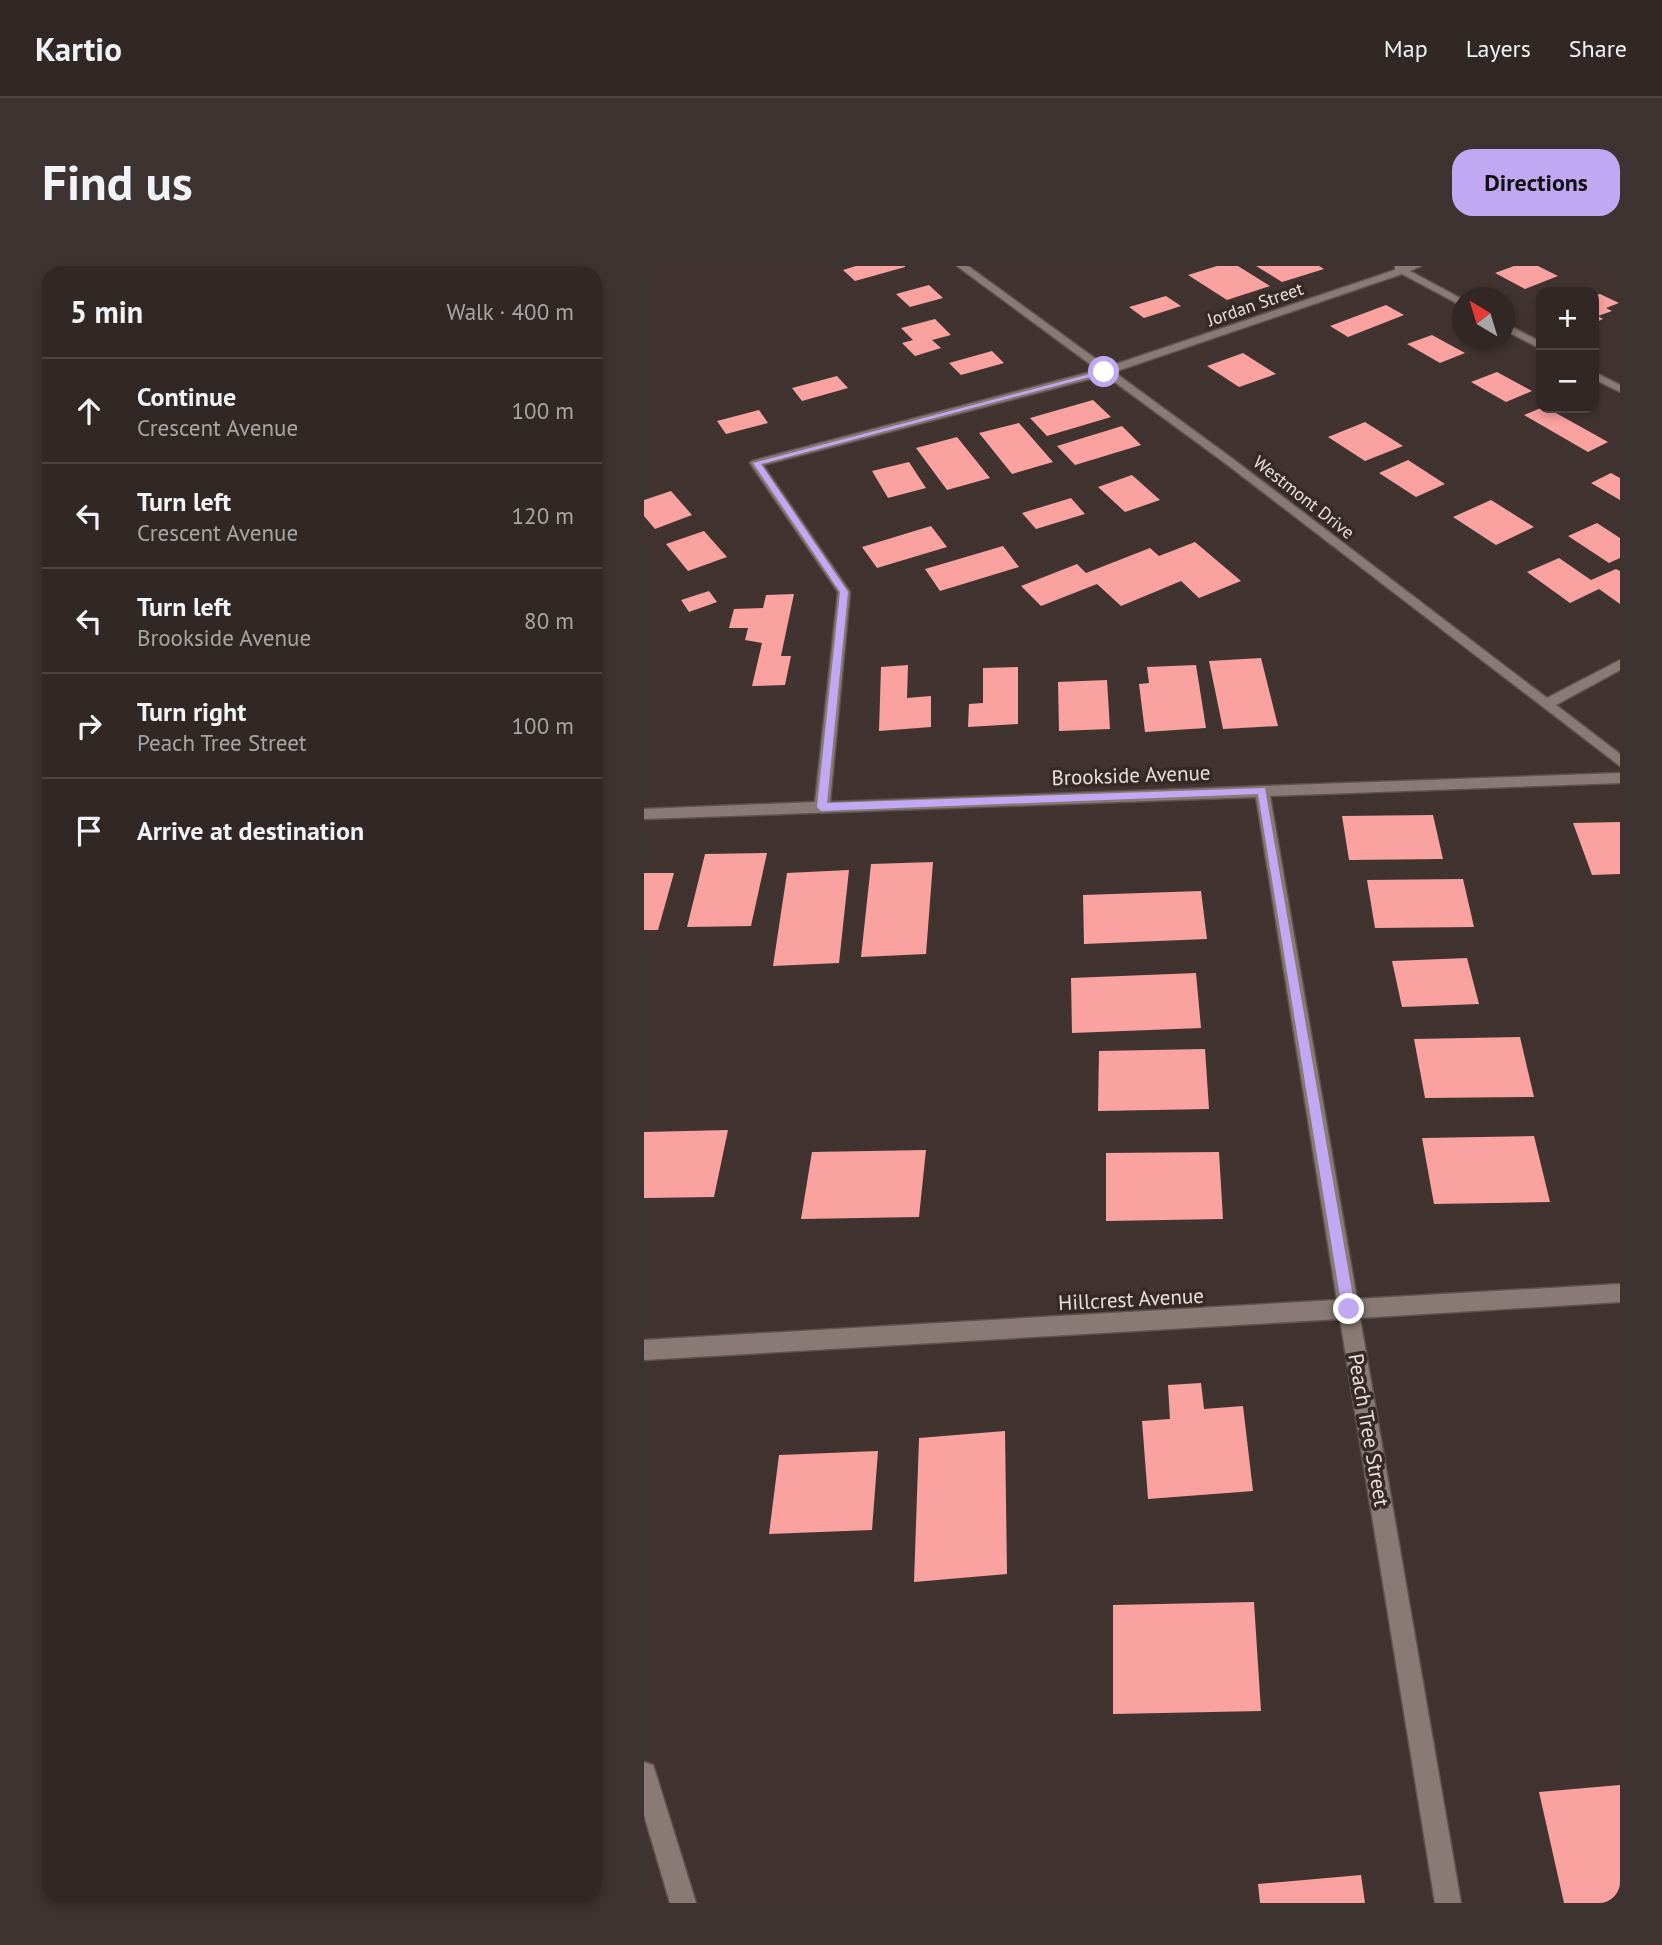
<!DOCTYPE html>
<html lang="en">
<head>
<meta charset="utf-8">
<style>
	body { margin:0; font-family:"PT Sans",sans-serif; background:#3d3331; color:#f1f3f6 }
	.controls { position:absolute; right:21px; top:21px; display:grid; overflow:hidden; border-radius:14px; box-shadow:0 4px 10px #0003 }
	.controls button { width:63px; height:63px; display:grid; place-items:center; padding:0; border:0; border-bottom:2px solid #4c4441; background:#312724; color:#f1f3f6; font:35px sans-serif }
	.compass { position:absolute; left:808px; top:21px; width:63px; height:63px; border-radius:50%; background:#312724; box-shadow:0 4px 10px #0003; rotate:322deg }
	.stop { position:absolute; width:21px; height:21px; margin:-16px; border:5px solid #c1a8f3; border-radius:50%; background:#fff }
	.stop.end { background:#c1a8f3; border-color:#fff; box-shadow:0 2px 7px #0008 }
	.list { margin:0; padding:0; list-style:none }
	h2 { display:flex; justify-content:space-between; align-items:center; height:91px; margin:0; padding:0 28px; font-size:30px }
	h2 small { font-size:23px; font-weight:400; color:#a8a5a6 }
	.list li { display:grid; grid-template-columns:46px 1fr auto; gap:21px; align-items:center; box-sizing:border-box; height:105px; padding:0 28px; border-top:2px solid #4c4441 }
	.list b { display:block; font-size:26px; white-space:nowrap }
	.list p { margin:0; font-size:23px; white-space:nowrap; color:#a8a5a6 }
	.list em { font-size:23px; font-style:normal; color:#a8a5a6 }
	.icon { flex:none; width:38px; height:38px; fill:none; stroke:currentColor; stroke-width:2; stroke-linecap:round; stroke-linejoin:round }
	.map { position:relative; flex:none; width:976px; height:1637px; overflow:hidden; border-radius:21px }
	header { display:flex; align-items:center; gap:42px; box-sizing:border-box; height:98px; padding:0 35px; background:#312724; border-bottom:2px solid #4c4441 }
	header strong { font-size:33px }
	nav { display:flex; gap:38px; margin-inline-start:auto; font-size:24px }
	.intro { display:flex; align-items:center; justify-content:space-between; box-sizing:border-box; height:168px; padding:0 42px }
	h1 { margin:0; font-size:49px }
	.button { padding:18px 32px; border-radius:21px; background:#c1a8f3; color:#111; font-size:24px; font-weight:700 }
	main { display:flex; gap:42px; padding:0 42px }
	aside { flex:1; background:#312724; border-radius:21px; box-shadow:0 4px 10px #0003 }
	.map>svg:first-child { display:block }
</style>
</head>
<body>
<header>
<strong>Kartio</strong>
<nav><a>Map</a><a>Layers</a><a>Share</a></nav>
</header>
<div class="intro"><h1>Find us</h1><a class="button">Directions</a></div>
<main>
<aside>
<h2>5 min<small>Walk · 400 m</small></h2>
<ul class="list">
<li><svg class="icon" aria-label="ahead" viewBox="0 0 24 24"><path d="M12 20V5M6 11l6-6 6 6"/></svg><div><b>Continue</b><p>Crescent Avenue</p></div><em>100 m</em></li>
<li><svg class="icon" aria-label="left" viewBox="0 0 24 24"><path d="M17 20v-9H6M10 6l-5 5 5 5"/></svg><div><b>Turn left</b><p>Crescent Avenue</p></div><em>120 m</em></li>
<li><svg class="icon" aria-label="left" viewBox="0 0 24 24"><path d="M17 20v-9H6M10 6l-5 5 5 5"/></svg><div><b>Turn left</b><p>Brookside Avenue</p></div><em>80 m</em></li>
<li><svg class="icon" aria-label="right" viewBox="0 0 24 24"><path d="M7 20v-9h11M14 6l5 5-5 5"/></svg><div><b>Turn right</b><p>Peach Tree Street</p></div><em>100 m</em></li>
<li><svg class="icon" aria-label="arrive" viewBox="0 0 24 24"><path d="M6 21V4h12l-3 4 3 4H6"/></svg><div><b>Arrive at destination</b></div></li>
</ul>
</aside>
<div class="map">
<svg width="976" height="1637" viewBox="0 0 976 1637">
	<rect width="100%" height="100%" fill="#413430"/>
	<path fill="#faa2a0" d="M 212,0 L 261,0 L 261,1 L 211,15 L 199,4 Z
		M 573,0 L 594,0 L 626,20 L 583,34 L 544,9 Z
		M 612,0 L 675,0 L 680,3 L 638,16 Z
		M 870,0 L 894,0 L 914,10 L 881,23 L 851,7 Z
		M 285,19 L 299,32 L 266,41 L 252,28 Z
		M 956,28 L 975,37 L 962,42 L 968,45 L 954,50 L 959,53 L 950,57 L 950,30 Z
		M 522,30 L 537,40 L 500,52 L 485,41 Z
		M 742,39 L 760,49 L 704,71 L 686,60 Z
		M 291,53 L 307,69 L 288,74 L 297,82 L 271,90 L 258,77 L 269,74 L 257,62 Z
		M 788,69 L 821,87 L 796,97 L 763,78 Z
		M 348,85 L 360,97 L 317,109 L 305,97 Z
		M 599,87 L 632,108 L 595,121 L 563,100 Z
		M 853,106 L 888,125 L 862,136 L 827,116 Z
		M 193,110 L 204,122 L 158,135 L 148,122 Z
		M 449,134 L 467,151 L 403,170 L 386,152 Z
		M 897,142 L 903,142 L 964,176 L 944,186 L 880,149 Z
		M 115,144 L 124,157 L 82,168 L 73,155 Z
		M 721,156 L 759,180 L 721,195 L 684,171 Z
		M 375,157 L 409,196 L 368,208 L 335,167 Z
		M 478,160 L 497,179 L 431,199 L 413,180 Z
		M 313,171 L 346,212 L 303,224 L 272,182 Z
		M 764,194 L 801,218 L 772,231 L 735,207 Z
		M 265,196 L 282,222 L 244,232 L 228,205 Z
		M 967,207 L 976,212 L 976,234 L 947,217 Z
		M 488,209 L 516,234 L 481,246 L 454,221 Z
		M 27,225 L 48,249 L 11,263 L 0,250 L 0,234 Z
		M 427,232 L 441,248 L 392,263 L 378,247 Z
		M 847,234 L 890,261 L 852,279 L 809,251 Z
		M 953,257 L 976,272 L 976,292 L 965,297 L 924,270 Z
		M 287,260 L 303,281 L 233,302 L 218,281 Z
		M 60,265 L 83,291 L 44,305 L 22,278 Z
		M 551,276 L 597,315 L 555,332 L 537,315 L 477,340 L 453,318 L 397,340 L 377,320 L 433,298 L 442,307 L 506,282 L 515,290 Z
		M 359,280 L 375,301 L 296,325 L 281,303 Z
		M 915,292 L 947,314 L 972,303 L 976,305 L 976,338 L 955,323 L 926,337 L 883,306 Z
		M 65,325 L 73,336 L 45,346 L 37,334 Z
		M 150,328 L 137,390 L 147,390 L 141,419 L 108,420 L 118,377 L 101,374 L 104,362 L 85,362 L 90,343 L 119,342 L 122,329 Z
		M 617,392 L 634,460 L 579,463 L 565,395 Z
		M 264,399 L 263,432 L 287,430 L 287,461 L 235,465 L 237,401 Z
		M 552,399 L 562,462 L 501,466 L 495,418 L 505,417 L 503,401 Z
		M 374,401 L 374,458 L 324,461 L 325,438 L 339,437 L 339,402 Z
		M 463,414 L 466,463 L 415,465 L 414,416 Z
		M 789,549 L 799,593 L 705,594 L 698,550 Z
		M 976,556 L 976,608 L 948,609 L 929,557 Z
		M 123,587 L 107,660 L 43,661 L 61,588 Z
		M 289,596 L 282,688 L 217,691 L 227,598 Z
		M 205,604 L 195,697 L 129,700 L 143,607 Z
		M 0,607 L 30,607 L 14,664 L 0,664 Z
		M 819,613 L 830,661 L 731,662 L 723,614 Z
		M 557,625 L 563,673 L 440,678 L 439,629 Z
		M 823,692 L 835,738 L 758,741 L 748,695 Z
		M 552,707 L 557,762 L 428,767 L 427,712 Z
		M 876,771 L 890,831 L 781,832 L 770,773 Z
		M 561,783 L 565,843 L 454,845 L 455,785 Z
		M 84,864 L 70,931 L 0,932 L 0,866 Z
		M 890,870 L 906,936 L 790,938 L 778,872 Z
		M 282,884 L 275,951 L 157,953 L 168,886 Z
		M 575,886 L 579,953 L 462,955 L 462,887 Z
		M 557,1117 L 560,1143 L 599,1140 L 609,1225 L 504,1233 L 498,1155 L 526,1153 L 524,1119 Z
		M 361,1165 L 363,1308 L 270,1316 L 275,1172 Z
		M 234,1185 L 228,1264 L 125,1268 L 135,1189 Z
		M 610,1336 L 617,1445 L 469,1448 L 469,1339 Z
		M 976,1519 L 976,1637 L 920,1637 L 895,1526 Z
		M 717,1609 L 721,1637 L 616,1637 L 614,1618 Z"/>
	<g fill="none" stroke-linecap="round" stroke-linejoin="round">
		<g stroke="#5e534f" stroke-width="3">
			<path id="minor" d="M 313,0 L 324,0 L 463,101 L 751,4 L 751,0 L 777,0 L 766,5 L 818,33 L 818,40 L 758,8 L 470,106 L 589,193 L 903,432 L 976,394 L 976,404 L 912,439 L 976,488 L 976,500 L 581,197 L 461,109 L 119,199 L 206,326 L 186,536 L 976,507 L 976,517 L 626,530 L 713,1033 L 976,1018 L 976,1036 L 716,1052 L 817,1637 L 791,1637 L 696,1053 L 0,1094 L 0,1074 L 693,1034 L 612,531 L 0,553 L 0,543 L 171,536 L 194,326 L 106,197 L 108,195 L 454,104 Z
				M 860,57 L 897,76 L 897,83 L 860,64 Z
				M 950,106 L 976,119 L 976,126 L 950,113 Z
				M 0,1496 L 9,1499 L 12,1508 L 52,1637 L 26,1637 L 0,1549 Z"/>
		</g>
		<use href="#minor" fill="#897a75" fill-rule="evenodd"/>
	</g>
	<path fill="#c1a8f3" d="M 458,105 L 464,106 L 117,198 L 204,326 L 183,537 L 621,522 L 711,1043 L 705,1049 L 698,1043 L 614,528 L 177,545 L 173,541 L 196,326 L 109,197 Z"/>
	<g text-anchor="middle" dominant-baseline="central" stroke-width="7" stroke-linejoin="round" paint-order="stroke">
		<g font-size="18" fill="#e8e0dd" stroke="#372a26">
			<text transform="translate(611 38) rotate(-19)">Jordan Street</text>
			<text transform="translate(660 231) rotate(38)">Westmont Drive</text>
		</g>
		<g font-size="21" fill="#e8e0dd" stroke="#372a26">
			<text transform="translate(487 509) rotate(-2)">Brookside Avenue</text>
			<text transform="translate(487 1033) rotate(-3)">Hillcrest Avenue</text>
			<text transform="translate(725 1164) rotate(80)">Peach Tree Street</text>
		</g>
	</g>
</svg>
<div class="controls">
<button>+</button>
<button>−</button>
</div>
<svg class="compass" viewBox="-18 -18 36 36"><path d="M0-13l5 13h-10z" fill="#e53935"/><path d="M0 13l5-13h-10z" fill="#a8a5a6"/></svg>
<div class="stop" style="left:460px;top:106px"></div>
<div class="stop end" style="left:705px;top:1043px"></div>
</div>
</main>
</body>
</html>
